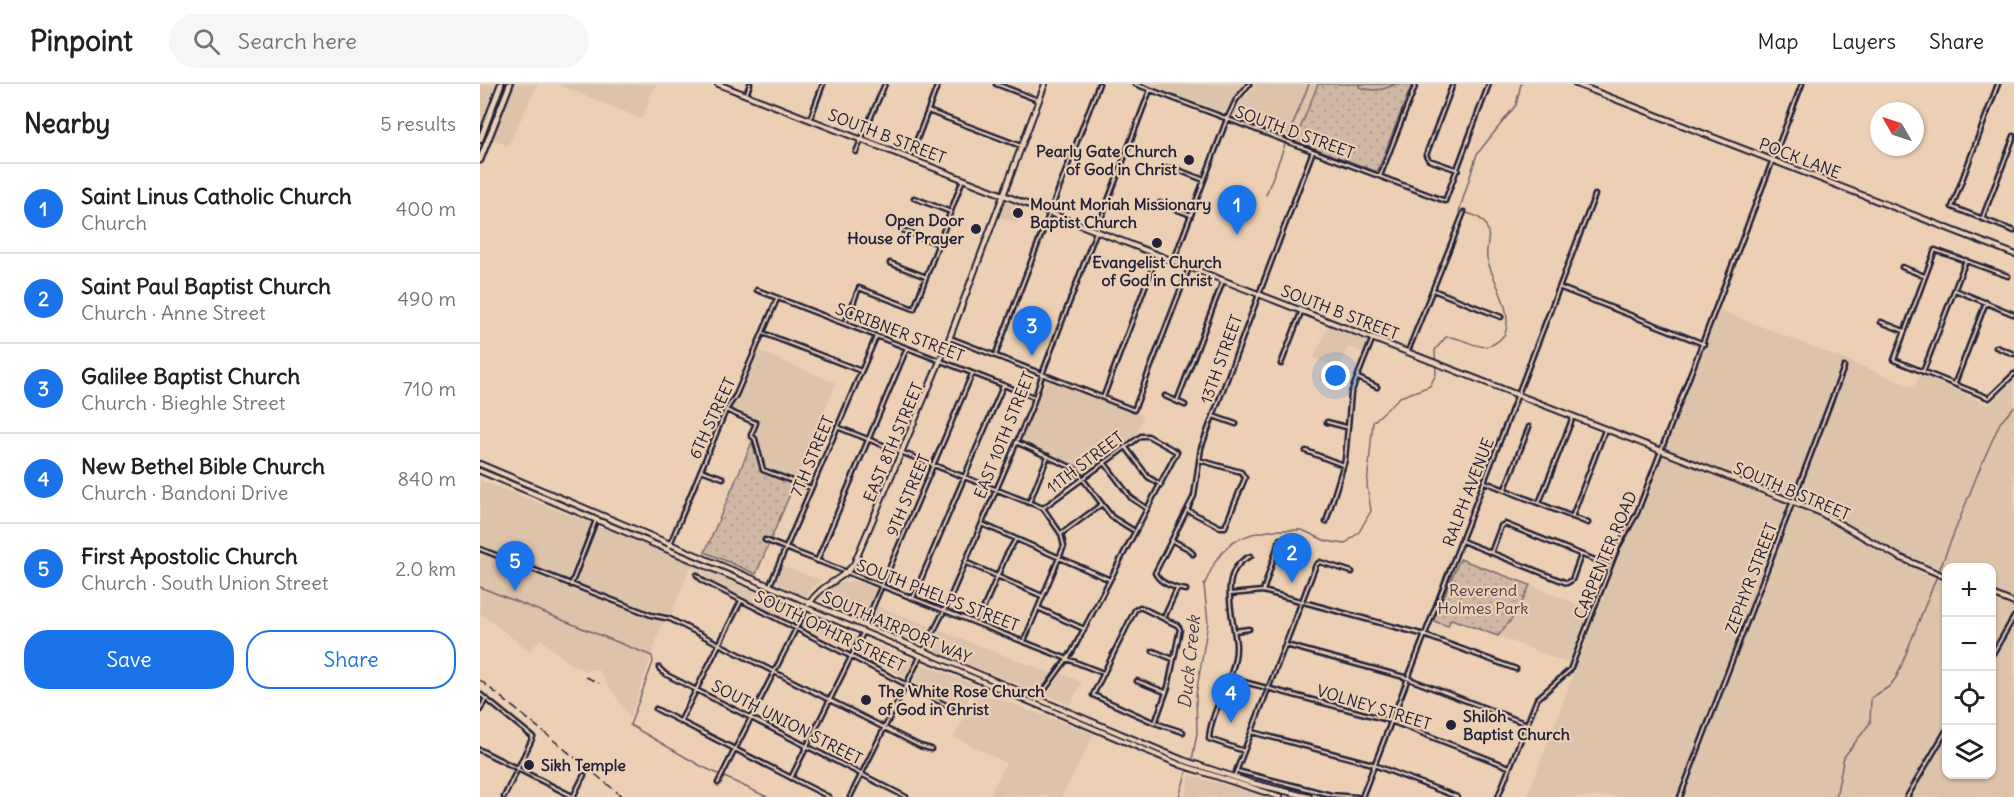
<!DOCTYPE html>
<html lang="en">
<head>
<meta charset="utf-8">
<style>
	body { margin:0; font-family:Delius,sans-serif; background:#f6f6f6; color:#202124 }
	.controls { position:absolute; right:18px; bottom:18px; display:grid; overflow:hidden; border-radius:12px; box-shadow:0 2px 4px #0004 }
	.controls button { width:54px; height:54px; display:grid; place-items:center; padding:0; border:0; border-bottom:2px solid #e0e0e0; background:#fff; color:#202124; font:30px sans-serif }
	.compass { position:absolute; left:1390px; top:18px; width:54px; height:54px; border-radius:50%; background:#fff; box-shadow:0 2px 4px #0004; rotate:309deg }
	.you { position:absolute; left:856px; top:292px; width:21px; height:21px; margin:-15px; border:4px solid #fff; border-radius:50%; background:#1a73e8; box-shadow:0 0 0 9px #1a73e833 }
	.badge { display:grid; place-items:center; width:39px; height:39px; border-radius:50%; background:#1a73e8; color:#fff; font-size:20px; font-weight:700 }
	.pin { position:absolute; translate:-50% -50px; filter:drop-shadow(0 2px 3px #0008) }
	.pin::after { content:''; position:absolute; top:32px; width:21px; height:18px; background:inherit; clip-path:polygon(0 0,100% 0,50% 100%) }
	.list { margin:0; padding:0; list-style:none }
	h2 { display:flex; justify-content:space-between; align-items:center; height:78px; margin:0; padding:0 24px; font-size:26px }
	h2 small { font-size:20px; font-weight:400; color:#757577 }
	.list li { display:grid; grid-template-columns:39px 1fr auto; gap:18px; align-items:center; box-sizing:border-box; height:90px; padding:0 24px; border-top:2px solid #e0e0e0 }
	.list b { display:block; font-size:22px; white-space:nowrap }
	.list p { margin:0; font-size:20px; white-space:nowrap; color:#757577 }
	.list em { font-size:20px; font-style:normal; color:#757577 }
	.actions { display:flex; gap:12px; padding:18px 24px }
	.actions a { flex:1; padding:14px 0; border:2px solid #1a73e8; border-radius:24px; text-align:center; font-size:21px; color:#1a73e8 }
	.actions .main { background:#1a73e8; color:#fff }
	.icon { flex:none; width:33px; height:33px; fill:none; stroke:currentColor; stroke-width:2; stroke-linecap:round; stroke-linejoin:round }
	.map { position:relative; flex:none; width:1534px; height:713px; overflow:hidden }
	header { display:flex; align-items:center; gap:36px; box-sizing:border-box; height:84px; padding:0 30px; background:#fff; border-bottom:2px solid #e0e0e0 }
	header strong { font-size:28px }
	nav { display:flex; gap:33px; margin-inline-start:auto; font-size:21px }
	.search { width:420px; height:54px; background:#f6f6f6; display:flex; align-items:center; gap:15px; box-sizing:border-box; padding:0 21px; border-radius:33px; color:#757577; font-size:22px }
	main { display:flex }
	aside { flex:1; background:#fff }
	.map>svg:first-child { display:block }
</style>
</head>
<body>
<header>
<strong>Pinpoint</strong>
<div class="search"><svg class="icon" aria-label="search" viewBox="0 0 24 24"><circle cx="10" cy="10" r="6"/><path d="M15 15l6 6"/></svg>Search here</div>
<nav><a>Map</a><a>Layers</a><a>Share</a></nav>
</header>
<main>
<aside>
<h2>Nearby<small>5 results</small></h2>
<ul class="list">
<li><span class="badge">1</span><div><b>Saint Linus Catholic Church</b><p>Church</p></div><em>400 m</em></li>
<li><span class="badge">2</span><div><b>Saint Paul Baptist Church</b><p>Church · Anne Street</p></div><em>490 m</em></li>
<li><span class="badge">3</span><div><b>Galilee Baptist Church</b><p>Church · Bieghle Street</p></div><em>710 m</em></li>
<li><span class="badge">4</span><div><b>New Bethel Bible Church</b><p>Church · Bandoni Drive</p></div><em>840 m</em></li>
<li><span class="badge">5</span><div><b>First Apostolic Church</b><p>Church · South Union Street</p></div><em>2.0 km</em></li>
</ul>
<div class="actions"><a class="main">Save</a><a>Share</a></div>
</aside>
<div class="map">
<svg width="1534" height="713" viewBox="0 0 1534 713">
	<defs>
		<pattern id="park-dots" width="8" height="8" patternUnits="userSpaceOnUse" patternTransform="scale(1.5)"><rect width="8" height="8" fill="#d0b7a3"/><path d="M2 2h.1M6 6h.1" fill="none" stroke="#b29d8d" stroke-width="1.8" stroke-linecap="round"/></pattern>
	</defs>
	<rect width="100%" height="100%" fill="#edd0b4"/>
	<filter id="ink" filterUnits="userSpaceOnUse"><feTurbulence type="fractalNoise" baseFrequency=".0167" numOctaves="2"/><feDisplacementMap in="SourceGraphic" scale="12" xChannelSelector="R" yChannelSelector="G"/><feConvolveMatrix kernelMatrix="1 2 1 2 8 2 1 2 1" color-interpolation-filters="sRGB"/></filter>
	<g filter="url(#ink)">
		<path fill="#dec3ab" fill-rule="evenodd" d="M 0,0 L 16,0 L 0,42 Z
			M 34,0 L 58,0 L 28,62 L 12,55 Z
			M 76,0 L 176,0 L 162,35 Z
			M 665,0 L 765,0 L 747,26 L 742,28 Z
			M 777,0 L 838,0 L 815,57 L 752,34 L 756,22 Z
			M 525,118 L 545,124 L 538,139 L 520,133 Z
			M 1240,226 L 1434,303 L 1440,290 L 1509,321 L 1534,295 L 1534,713 L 1047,713 L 1138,472 ZM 1466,484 L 1512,484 L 1512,690 L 1466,690 Z
			M 849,240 L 888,255 L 884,269 L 868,263 L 859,285 L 834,274 Z
			M 279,267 L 356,299 L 314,401 L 281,388 L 272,358 L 265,355 L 273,334 L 251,324 L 260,311 Z
			M 566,296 L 663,332 L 657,350 L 604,390 L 593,380 L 544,359 L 542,355 Z
			M 0,396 L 111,439 L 89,496 L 0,462 Z
			M 115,443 L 124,444 L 211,480 L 320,528 L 314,539 L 227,495 L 221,485 L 210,483 L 191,532 L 173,528 L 95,499 Z
			M 0,468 L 183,538 L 150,634 L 117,585 L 106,587 L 93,582 L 60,555 L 50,568 L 0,529 Z
			M 302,481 L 308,484 L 341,496 L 325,513 L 296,500 Z
			M 372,496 L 395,504 L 396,508 L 384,536 L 338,516 L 354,501 Z
			M 1050,501 L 1109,525 L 1089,580 L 1018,552 L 1038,527 Z
			M 397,522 L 452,543 L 443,561 L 392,541 L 391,537 Z
			M 328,532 L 377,552 L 370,565 L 323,542 Z
			M 459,546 L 573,590 L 559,608 L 451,566 L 450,563 Z
			M 385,556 L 434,576 L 425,593 L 378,570 Z
			M 442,580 L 495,601 L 483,627 L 476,620 L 434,597 Z
			M 582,590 L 602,598 L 590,621 L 567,611 Z
			M 498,607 L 614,650 L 582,713 L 510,711 L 526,679 L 474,653 Z
			M 710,691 L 788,713 L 705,713 Z"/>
		<path fill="url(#park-dots)" stroke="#796c6f" stroke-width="1.5" d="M 838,0 L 932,0 L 898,86 L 895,87 L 815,57 Z
			M 272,358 L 282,388 L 314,401 L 276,490 L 225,468 Z
			M 980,475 L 1050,501 L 1038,527 L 1018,552 L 971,535 L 968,542 L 953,537 Z"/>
		<path fill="#d0b7a3" stroke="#796c6f" stroke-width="1.5" d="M 879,0 L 915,0 C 903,7 892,8 879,3 Z"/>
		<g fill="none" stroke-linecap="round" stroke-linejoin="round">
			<path stroke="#71656a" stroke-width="1.5" d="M 807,55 L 829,0
				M 786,111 L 806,58
				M 0,503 L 172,572 L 173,578 L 150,641 L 219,681 L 287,713
				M 712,676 L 717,649 L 716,611 L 728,539 L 724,501 L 736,476 L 752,458 L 772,450 L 794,446 L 822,446 L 846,457 L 865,460 L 879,448 L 891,427 L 887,401 L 893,338 L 920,313 L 950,302 L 956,290 L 955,266 L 966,253 C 989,252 1003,277 1025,250 C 1034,225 1012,197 1007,174 C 1005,163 1012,153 1006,142 C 1002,132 988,129 979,128 L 997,70 L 1036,21 L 1041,0
				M 699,713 L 708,683
				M 1356,713 L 1364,673 L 1390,639 L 1391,614 L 1410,602 L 1417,592 L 1502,379 L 1520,339 L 1534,323"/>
			<g stroke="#22223b" stroke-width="7">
				<path id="street" d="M 516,0 L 558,16
					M 655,0 L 965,117 L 1009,0
					M 973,0 L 946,71 L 949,76 L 978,86
					M 1518,0 L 1472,123 L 1534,147
					M 266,11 L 270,0
					M 448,27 L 541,62
					M 330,35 L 343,0
					M 376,68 L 405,0
					M 430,74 L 458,0
					M 684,84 L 693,84 L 724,96
					M 900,92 L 936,0
					M 434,114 L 471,128
					M 680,119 L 711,131
					M 1502,135 L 1534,52
					M 422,146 L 459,160
					M 694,176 L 747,35 L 756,16 L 769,0
					M 410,179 L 446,193
					M 1422,183 L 1444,192
					M 1528,192 L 1455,166 L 1414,276 L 1509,314 L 1534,290
					M 1081,204 L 1224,260
					M 277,206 L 554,313
					M 953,206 L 1021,233
					M 1475,206 L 1533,230
					M 1401,238 L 1424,247
					M 365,240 L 379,204 L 434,225 L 483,95
					M 283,249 L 381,287
					M 470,254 L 654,326 L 709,184
					M 1516,263 L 1534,270
					M 928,267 L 984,128
					M 515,272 L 619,0
					M 801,280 L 822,226
					M 1443,288 L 1486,176
					M 878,294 L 897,303
					M 1475,299 L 1506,218
					M 685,312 L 705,321
					M 623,314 L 677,171
					M 697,317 L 743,197
					M 246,326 L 276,339 L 271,351 L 275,355 L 283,386 L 331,404
					M 733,332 L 756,340
					M 847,338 L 866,343
					M 357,343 L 563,424
					M 536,358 L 595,385 L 632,433 L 653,446
					M 645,362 L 668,393 L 681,401
					M 826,367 L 863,381
					M 624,378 L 651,414 L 666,424
					M 221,386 L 243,394
					M 1005,398 L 1108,439
					M 1025,405 L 1049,343
					M 549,419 L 568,372
					M 1059,419 L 1093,333
					M 707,426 L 740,443 L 745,443 L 765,394 L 761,388 L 719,376
					M 1092,433 L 1125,346
					M 846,438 L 865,376 L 871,309 L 892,256
					M 502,440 L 628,495
					M 581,450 L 622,420
					M 285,456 L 623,589
					M 693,457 L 709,465 L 713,470
					M 982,457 L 1087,499 L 1092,496 L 1101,471
					M 0,465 L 171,531 L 190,535 L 440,662 L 451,665
					M 188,465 L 246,326 L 256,311 L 297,215
					M 1011,469 L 1021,442 L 1025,440 L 1130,482
					M 337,477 L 427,264
					M 485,478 L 562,512
					M 217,491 L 223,497 L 472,624
					M 91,501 L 116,436
					M 290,501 L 396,253
					M 706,506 C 696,505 679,499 675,489 L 714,412 L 721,364 L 833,67
					M 783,507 L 800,455
					M 750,510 L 783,507 L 941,550 L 1036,585
					M 433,514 L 523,302
					M 558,524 L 604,545
					M 684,534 L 697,505
					M 497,539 L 526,472 L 536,455
					M 385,541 L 492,290
					M 754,547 L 769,545
					M 544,557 L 584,462 L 581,450 L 563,424
					M 806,561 L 924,593 L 1047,640
					M 444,566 L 467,521 L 553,320 L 564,285 L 670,6
					M 673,567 L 693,575
					M 1512,571 L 1534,533
					M 179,584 L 185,590 L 426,713
					M 749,594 L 908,636 L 1029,683
					M 657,597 L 685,608
					M 0,610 L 53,653 L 24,713
					M 555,619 L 592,568 L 697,368 L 668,352 L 661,352 L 563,424
					M 176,625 L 349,713
					M 0,626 L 5,616
					M 200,638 L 261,517
					M 675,639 L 688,603 L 700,545 L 697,541 L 660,523 L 655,526 L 613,611 L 675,639 L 703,648
					M 772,648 L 889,679 L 977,713
					M 0,666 L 94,713
					M 764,667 L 729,655 C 731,622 757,594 756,561 C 754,533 736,486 771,472
					M 757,687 L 851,711 L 877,713
					M 754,693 L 836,481 L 840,478 L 872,488
					M 311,694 L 383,549
					M 238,699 L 326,525
					M 93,713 L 104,691
					M 370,713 L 440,573
					M 882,713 L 1115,111
					M 1018,713 L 1057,615 L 1090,586 L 1138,463 L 1157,429 L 1322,0
					M 1200,713 L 1364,283
					M 1427,713 L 1466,647"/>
			</g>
			<g stroke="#22223b" stroke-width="8">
				<path id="secondary" d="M 238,0 L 1339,428 L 1419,473 L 1466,493
					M 1096,0 L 1534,170
					M 0,380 L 703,676 L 772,699 L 829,713
					M 0,387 L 701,681 L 800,713
					M 1512,510 L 1534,519
					M 329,520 C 342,499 362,497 374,480 L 468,258 L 565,0"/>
			</g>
			<g stroke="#22223b" stroke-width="9">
				<path id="primary" d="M 0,56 L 21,0
					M 0,76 L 30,0"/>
			</g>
			<use href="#street" stroke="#edd0b4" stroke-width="2"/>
			<use href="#secondary" stroke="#edd0b4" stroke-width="4"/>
			<use href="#primary" stroke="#edd0b4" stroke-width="4.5"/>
			<path stroke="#22223b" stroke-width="1.5" stroke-dasharray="9 4.5" stroke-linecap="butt" d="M 106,593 L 119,599
				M 0,596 L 143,713"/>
		</g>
	</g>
	<g fill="#22223b" stroke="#edd0b4" stroke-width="2">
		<circle cx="709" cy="76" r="6"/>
		<circle cx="538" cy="129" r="6"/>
		<circle cx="496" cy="145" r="6"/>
		<circle cx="677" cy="159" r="6"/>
		<circle cx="386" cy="616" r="6"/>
		<circle cx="971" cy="641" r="6"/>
		<circle cx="49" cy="681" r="6"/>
	</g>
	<g text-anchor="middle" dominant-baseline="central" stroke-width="4.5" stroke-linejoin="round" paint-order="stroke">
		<g font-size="16" fill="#22223b" stroke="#edd0b4">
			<text transform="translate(815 48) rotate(20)">SOUTH D STREET</text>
			<text transform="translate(407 52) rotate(21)">SOUTH B STREET</text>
			<text transform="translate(1320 74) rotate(21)">POCK LANE</text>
			<text transform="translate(860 228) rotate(21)">SOUTH B STREET</text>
			<text transform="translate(420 248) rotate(21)">SCRIBNER STREET</text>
			<text transform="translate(741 275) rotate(-70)">13TH STREET</text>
			<text transform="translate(232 334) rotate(-65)">6TH STREET</text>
			<text transform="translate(524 351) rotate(-68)">EAST 10TH STREET</text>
			<text transform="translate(413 358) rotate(-67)">EAST 8TH STREET</text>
			<text transform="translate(332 372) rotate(-67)">7TH STREET</text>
			<text transform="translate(605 378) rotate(-37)">11TH STREET</text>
			<text transform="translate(1312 407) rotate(23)">SOUTH B STREET</text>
			<text transform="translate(988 408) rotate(-69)">RALPH AVENUE</text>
			<text transform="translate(428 411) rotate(-67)">9TH STREET</text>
			<text transform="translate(1125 471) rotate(-67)">CARPENTER ROAD</text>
			<text transform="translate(1271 494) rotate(-69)">ZEPHYR STREET</text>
			<text transform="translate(458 511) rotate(21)">SOUTH PHELPS STREET</text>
			<text transform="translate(417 543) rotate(23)">SOUTH AIRPORT WAY</text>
			<text transform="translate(350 547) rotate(26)">SOUTH OPHIR STREET</text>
			<text transform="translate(894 623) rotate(17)">VOLNEY STREET</text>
			<text transform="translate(307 638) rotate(27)">SOUTH UNION STREET</text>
		</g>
		<g font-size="16" font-weight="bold" fill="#22223b" stroke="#edd0b4" text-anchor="start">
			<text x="697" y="67" text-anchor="end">Pearly Gate Church<tspan x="697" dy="18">of God in Christ</tspan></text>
			<text x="550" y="120">Mount Moriah Missionary<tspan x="550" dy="18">Baptist Church</tspan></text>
			<text x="484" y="136" text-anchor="end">Open Door<tspan x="484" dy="18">House of Prayer</tspan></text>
			<text x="677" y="178" text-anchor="middle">Evangelist Church<tspan x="677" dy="18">of God in Christ</tspan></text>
			<text x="398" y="607">The White Rose Church<tspan x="398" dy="18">of God in Christ</tspan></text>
			<text x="983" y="632">Shiloh<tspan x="983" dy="18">Baptist Church</tspan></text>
			<text x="61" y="681">Sikh Temple</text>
		</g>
		<g font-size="16" fill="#454050" stroke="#edd0b4">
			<text x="1003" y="506">Reverend<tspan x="1003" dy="18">Holmes Park</tspan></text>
		</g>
		<g font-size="18" font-style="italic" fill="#433e4e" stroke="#edd0b4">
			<text transform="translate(709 578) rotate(-84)">Duck Creek</text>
		</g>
	</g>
</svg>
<div class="controls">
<button>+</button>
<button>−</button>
<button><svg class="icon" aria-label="locate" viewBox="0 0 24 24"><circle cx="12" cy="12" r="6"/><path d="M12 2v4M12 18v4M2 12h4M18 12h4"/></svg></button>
<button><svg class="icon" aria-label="layers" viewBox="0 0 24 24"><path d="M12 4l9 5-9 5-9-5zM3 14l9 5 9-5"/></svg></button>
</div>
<svg class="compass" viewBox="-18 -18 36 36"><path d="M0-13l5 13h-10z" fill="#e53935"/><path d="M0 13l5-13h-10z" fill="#757577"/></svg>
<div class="you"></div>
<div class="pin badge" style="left:757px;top:151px">1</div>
<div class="pin badge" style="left:812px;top:499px">2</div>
<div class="pin badge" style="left:552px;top:272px">3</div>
<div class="pin badge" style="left:751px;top:639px">4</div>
<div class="pin badge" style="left:35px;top:507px">5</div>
</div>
</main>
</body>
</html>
